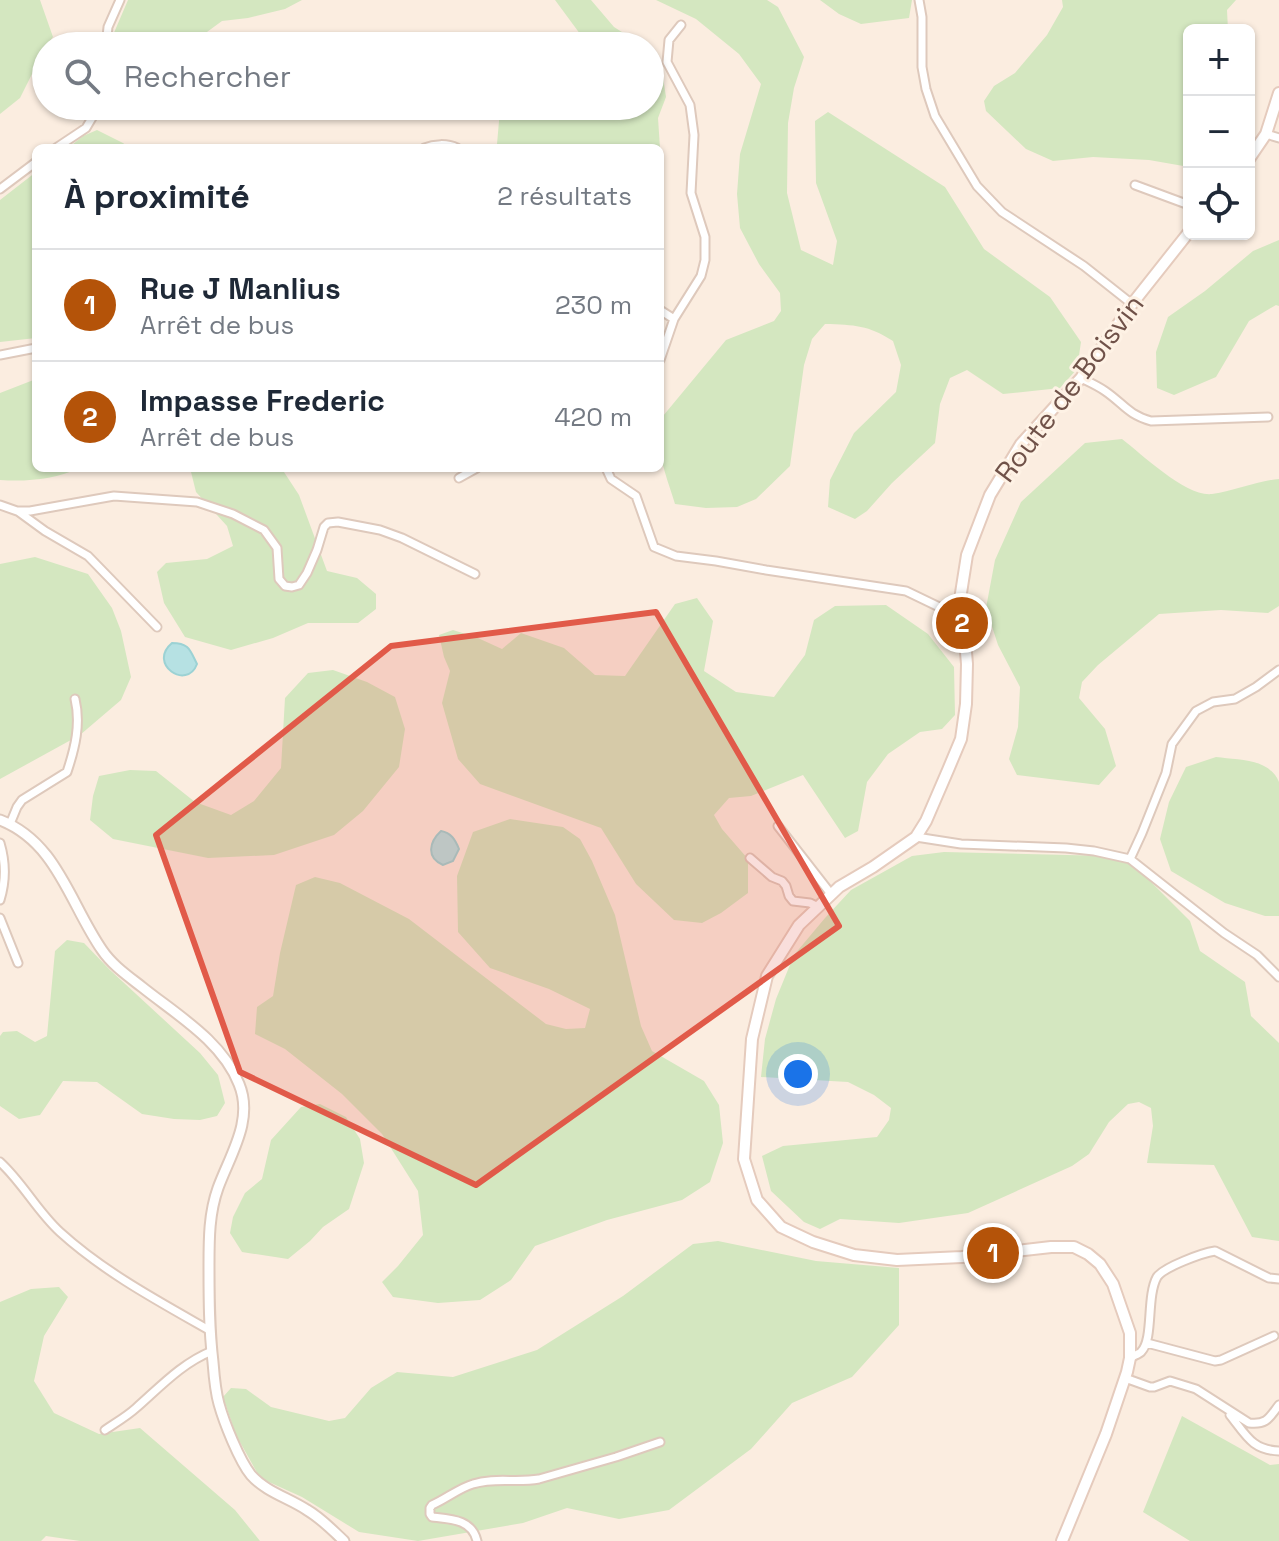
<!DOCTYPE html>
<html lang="fr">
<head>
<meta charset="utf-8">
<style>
	body { margin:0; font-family:"Space Grotesk",sans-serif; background:#f6f6f7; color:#1f2937 }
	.controls { position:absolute; right:24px; top:24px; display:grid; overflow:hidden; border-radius:12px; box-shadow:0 2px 6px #0004 }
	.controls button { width:72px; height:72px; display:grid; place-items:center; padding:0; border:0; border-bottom:2px solid #e0e1e3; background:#fff; color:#1f2937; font:40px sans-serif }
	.you { position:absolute; left:798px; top:1074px; width:28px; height:28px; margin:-20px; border:6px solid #fff; border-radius:50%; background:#1a73e8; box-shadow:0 0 0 12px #1a73e833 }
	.badge { display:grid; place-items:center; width:52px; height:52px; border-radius:50%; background:#b45309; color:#fff; font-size:26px; font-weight:700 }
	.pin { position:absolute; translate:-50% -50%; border:4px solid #fff; box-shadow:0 2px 8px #0006 }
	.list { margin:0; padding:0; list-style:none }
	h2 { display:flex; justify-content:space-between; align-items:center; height:104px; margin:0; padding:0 32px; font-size:34px }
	h2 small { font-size:26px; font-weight:400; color:#747a83 }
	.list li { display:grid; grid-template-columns:52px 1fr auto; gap:24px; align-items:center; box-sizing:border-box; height:112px; padding:0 32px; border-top:2px solid #e0e1e3 }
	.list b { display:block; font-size:30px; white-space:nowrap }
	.list p { margin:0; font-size:26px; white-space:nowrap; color:#747a83 }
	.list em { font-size:26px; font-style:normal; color:#747a83 }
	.icon { flex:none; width:44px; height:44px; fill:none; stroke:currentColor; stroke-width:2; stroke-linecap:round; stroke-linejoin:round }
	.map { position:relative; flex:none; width:1279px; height:1541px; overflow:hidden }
	.search { position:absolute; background:#fff; box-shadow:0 2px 6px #0004; left:32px; top:32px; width:632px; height:88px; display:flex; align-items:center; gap:20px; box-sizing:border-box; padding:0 28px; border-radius:44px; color:#747a83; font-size:30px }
	.panel { position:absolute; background:#fff; box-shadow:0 2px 6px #0004; left:32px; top:144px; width:632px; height:328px; border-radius:12px }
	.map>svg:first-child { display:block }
</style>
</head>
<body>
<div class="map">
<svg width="1279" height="1541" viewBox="0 0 1279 1541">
	<rect width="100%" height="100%" fill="#fbede0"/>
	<path fill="#d4e7c0" d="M 0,0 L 40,0 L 53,37 L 46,46 L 20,98 L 0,114 Z
		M 128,0 L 302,0 L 285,9 L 248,18 L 222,21 L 196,40 L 191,46 L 115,46 L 113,35 Z
		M 555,0 L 591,0 L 614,27 L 644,46 L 587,46 L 586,42 Z
		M 656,0 L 767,0 L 778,7 L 804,57 L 794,88 L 788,123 L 787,193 L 801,250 L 833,265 L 837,241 L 816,183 L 815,121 L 828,112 L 945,187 L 984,249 L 1050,297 L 1081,342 L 1077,369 L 1060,388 L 1003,394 L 967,370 L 950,378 L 940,404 L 935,443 L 892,483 L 867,511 L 855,519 L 828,507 L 830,480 L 854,433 L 896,392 L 901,365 L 893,341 C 868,325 855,325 825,324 L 812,339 L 804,365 L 790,466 L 756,499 L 737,507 L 706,508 L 675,504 C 667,477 652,444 663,416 L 726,340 L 774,321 L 781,311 L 780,293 L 759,264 L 740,228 L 737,194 L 740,154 L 761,84 L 739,54 L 696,19 Z
		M 820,0 L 912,0 L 909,18 L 861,24 L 839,14 Z
		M 1062,0 L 1236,0 L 1227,10 L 1228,30 L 1189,30 L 1189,167 L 1149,160 L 1093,157 L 1053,161 L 1026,149 L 986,111 L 984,101 L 994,86 L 1015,73 L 1047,35 L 1063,7 Z
		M 650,56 L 663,77 L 666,97 L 658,118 L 660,148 L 500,148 L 497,144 L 500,110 L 505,106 L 559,106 L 572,111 L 578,106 L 650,106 Z
		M 97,130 L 123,143 L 129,148 L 68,148 L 83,136 Z
		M 36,172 L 36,338 L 0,342 L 0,200 Z
		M 1279,240 L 1279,306 L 1276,305 L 1249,321 L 1216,377 L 1174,395 L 1157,388 L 1156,352 L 1168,317 L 1205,291 L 1253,251 Z
		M 36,379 L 36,468 L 80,468 C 55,479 28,482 0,480 L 0,393 Z
		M 1122,439 C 1143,455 1186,497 1212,494 C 1235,491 1256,481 1279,479 L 1279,606 L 1268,613 L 1221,610 L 1159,614 L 1098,665 L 1082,682 L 1079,698 L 1105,729 L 1116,766 L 1099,785 L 1017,775 L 1009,759 L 1018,727 L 1020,687 L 998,645 L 986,608 L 995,560 L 1021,502 L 1085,443 Z
		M 190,468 L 285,468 L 284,472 L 299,495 L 327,571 L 357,578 L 376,594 L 376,609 L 358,623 L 308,623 L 273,638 L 231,650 L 185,637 L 164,603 L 157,572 L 166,563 L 207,559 L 233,546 L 227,526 L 196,492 Z
		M 35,557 L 88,574 L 112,608 L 121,631 L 131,677 L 121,700 L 80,735 L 0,779 L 0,564 Z
		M 697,598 L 713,621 L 704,671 L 736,692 L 774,697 L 805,655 L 814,620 L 835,606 L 886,605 L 928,634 L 954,667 L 955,715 L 942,729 L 920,732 L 888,754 L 867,782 L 858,831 L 845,838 L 803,775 L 751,796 L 729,798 L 714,815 L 722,829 L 748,859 L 748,893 L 721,913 L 702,923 L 674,920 L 636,884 L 601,828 L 480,784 L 458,759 L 442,703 L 450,671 L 444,657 L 439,635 L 453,630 L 478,638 L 502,649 L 521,633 L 564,648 L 595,675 L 625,676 L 675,604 Z
		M 333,670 L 367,682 L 395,697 L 405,729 L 399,767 L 363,811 L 334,835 L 274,855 L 208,858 L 113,839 L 90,820 L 93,796 L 99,776 L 130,770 L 156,771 L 195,802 L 231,815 L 254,801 L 281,768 L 285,698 L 308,673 Z
		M 1216,757 C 1238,760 1269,758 1279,782 L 1279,916 L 1265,916 L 1225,903 L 1171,871 L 1160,839 L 1169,802 L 1186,767 Z
		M 510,819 L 563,827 L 580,839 L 592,861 L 615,915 L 641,1026 L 652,1051 L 704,1081 L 719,1105 L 723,1143 L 710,1182 L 682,1200 L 607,1220 L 535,1246 L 511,1280 L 480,1300 L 438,1303 L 393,1297 L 382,1282 L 398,1266 L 423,1235 L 418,1191 L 382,1134 L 342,1094 L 285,1049 L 255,1034 L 257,1007 L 273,996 L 280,953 L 296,885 L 315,877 L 340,883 L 409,919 L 546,1024 L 566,1029 L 585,1028 L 590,1009 L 549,989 L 490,968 L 458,932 L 457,876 L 473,832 Z
		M 944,852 L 1109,856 L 1136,867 L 1190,921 L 1200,951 L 1245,982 L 1251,1016 L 1279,1043 L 1279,1241 L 1252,1237 L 1214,1165 L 1147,1163 L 1153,1126 L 1151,1108 L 1139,1102 L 1128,1104 L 1109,1122 L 1089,1154 L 1072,1166 L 968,1213 L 899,1223 L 840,1219 L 820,1229 L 804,1222 L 771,1191 L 762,1156 L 783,1146 L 877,1137 L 889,1120 L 891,1108 L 874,1095 L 848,1082 L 761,1077 L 765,1039 L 776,999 L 794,955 L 825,918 L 851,890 L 912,856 Z
		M 67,940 L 84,943 L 110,970 L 200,1053 L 218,1075 L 225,1103 L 217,1116 L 200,1120 L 174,1119 L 142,1114 L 97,1082 L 63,1081 L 40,1115 L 19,1119 L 0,1106 L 0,1036 L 3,1032 L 17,1031 L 35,1042 L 47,1036 L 55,951 Z
		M 320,1104 L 346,1117 L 360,1139 L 364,1163 L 349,1209 L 323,1227 L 310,1241 L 288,1259 L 242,1252 L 230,1233 L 233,1217 L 245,1193 L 262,1179 L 271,1140 L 301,1107 Z
		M 718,1241 L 816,1261 L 899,1268 L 899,1325 L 852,1377 L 792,1403 L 751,1449 L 669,1510 L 619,1519 L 567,1508 L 523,1523 L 418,1541 L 359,1532 L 302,1497 L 260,1478 L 236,1435 L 223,1397 L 231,1388 L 246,1389 L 271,1407 L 329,1421 L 345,1418 L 371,1388 L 397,1372 L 453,1377 L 537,1350 L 623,1296 L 693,1244 Z
		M 59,1287 L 68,1297 L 44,1336 L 34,1381 L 54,1413 L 99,1434 L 140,1428 L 235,1510 L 260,1541 L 80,1541 L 46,1536 L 41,1541 L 0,1541 L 0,1302 L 31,1289 Z
		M 1182,1416 L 1270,1465 L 1279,1464 L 1279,1541 L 1190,1541 L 1143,1512 Z"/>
	<path fill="#b6e1e3" stroke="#9cd2d4" stroke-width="2" d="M 172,643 C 189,643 190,650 197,664 C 187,691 147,664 172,643 Z
		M 441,831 C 451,833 455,839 459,849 L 453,861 L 443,865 C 426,858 429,842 441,831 Z"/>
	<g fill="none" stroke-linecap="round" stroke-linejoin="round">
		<g stroke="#dec9bc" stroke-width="11">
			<path id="minor" d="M 919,0 L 922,17 L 922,67 L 926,89 L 935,116 L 977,186 L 1002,212 L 1084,266 L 1132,304
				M 106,46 L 108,27 L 120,0
				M 1266,134 L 1279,138
				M 56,148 L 86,128 L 99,106
				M 424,148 C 434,144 447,143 457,148
				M 1135,185 L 1189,205
				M 0,189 L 36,162
				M 660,310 L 674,319
				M 0,355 L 36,348
				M 660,360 L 674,319 L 701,276 L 705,260 L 705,237 L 691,193 L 694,135 L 690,105 L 667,62 L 669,40 L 681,25
				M 1081,378 C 1089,382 1098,386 1105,391 C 1124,404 1127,414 1151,421 L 1268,417
				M 606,468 L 611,479 L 636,496 L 654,547 L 676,556 L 716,561 L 766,570 L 906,591 L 962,618
				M 459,478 L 477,468
				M 0,505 L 17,511 L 30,511 L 114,496 L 197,502 L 233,514 L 264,530 L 277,548 L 279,579 L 285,586 L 292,587 L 299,585 L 307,573 L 317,550 L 324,527 L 328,523 L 338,522 L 380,530 L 402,538 L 475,574
				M 19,512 L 45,531 L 88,556 L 157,627
				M 10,824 L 17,807 L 22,800 L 67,772 C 75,748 81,724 75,699
				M 778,826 L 831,894
				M 916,837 L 961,844 L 1066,848 L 1094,851 L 1130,859 L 1224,933 L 1257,955 L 1279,977
				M 0,843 C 6,863 6,881 0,900
				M 750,858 L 772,877 L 782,881 L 786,886 L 789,896 L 793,901 L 810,903 L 818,907
				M 1130,859 L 1142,833 L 1166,773 L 1172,744 L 1196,711 L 1213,702 L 1235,699 L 1256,687 L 1279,670
				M 0,918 L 18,963
				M 0,1162 C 23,1183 37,1211 60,1232 C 104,1272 158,1301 209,1330
				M 1147,1343 L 1215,1361 L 1221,1360 L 1274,1336
				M 1130,1358 C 1133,1356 1139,1354 1141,1352 C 1154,1339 1146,1297 1157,1277 C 1164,1267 1202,1253 1215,1251 L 1269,1278 L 1279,1279
				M 1125,1378 L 1150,1387 L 1154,1387 L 1170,1381 L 1196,1389 L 1249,1423 C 1267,1425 1269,1418 1279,1405
				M 1230,1415 C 1246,1435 1252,1450 1279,1451
				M 105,1430 C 115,1423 126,1417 136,1408 C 160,1387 182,1363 212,1351
				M 477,1541 C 472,1519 450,1519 432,1517 L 430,1514 L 430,1508 L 432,1505 C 446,1499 459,1488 473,1484 C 494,1477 517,1483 539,1479 L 616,1457 L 660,1442"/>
		</g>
		<g stroke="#dec9bc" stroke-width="13">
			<path id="tertiary" d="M 0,820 C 57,842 70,904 102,950 C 112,965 128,976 142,987 C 177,1015 222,1041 239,1084 C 254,1120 230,1155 218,1188 C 209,1213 209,1239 209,1265 C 209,1298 209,1329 213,1362 C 214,1375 215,1390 219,1404 C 224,1422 239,1460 251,1475 C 266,1492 289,1498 307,1510 C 321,1518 332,1530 344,1541"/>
		</g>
		<g stroke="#e5cbbd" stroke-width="14">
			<path id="secondary" d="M 1249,159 L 1266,134 L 1279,93
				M 1062,1541 L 1106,1434 L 1127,1372 L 1130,1358 L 1130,1333 L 1113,1284 L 1100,1264 L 1088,1254 L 1074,1247 L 1051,1247 L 962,1257 L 897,1260 L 854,1255 L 813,1242 L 781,1227 L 757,1200 L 744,1159 L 752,1039 L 767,976 L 799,925 L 839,887 L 873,867 L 916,837 L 926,821 L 948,770 L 961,739 L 966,704 L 967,664 L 961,593 L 967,555 L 990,495 L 1021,444 L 1081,378 L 1132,304 L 1189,232"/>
		</g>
		<use href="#minor" stroke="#fff" stroke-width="7"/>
		<use href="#tertiary" stroke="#fff" stroke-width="9"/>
		<use href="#secondary" stroke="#fff" stroke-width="10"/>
	</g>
	<path fill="#e15a49" fill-opacity="0.2" stroke="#e15a49" stroke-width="6" stroke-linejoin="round" d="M 656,612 L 839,926 L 476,1185 L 240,1072 L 156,835 L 391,646 Z"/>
	<g text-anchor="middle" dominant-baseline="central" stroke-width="6" stroke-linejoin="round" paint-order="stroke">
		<g font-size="28" fill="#705249" stroke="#fef2e5">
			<text transform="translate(1069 388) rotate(-53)">Route de Boisvin</text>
		</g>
	</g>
</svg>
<div class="controls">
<button>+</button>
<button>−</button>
<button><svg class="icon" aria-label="locate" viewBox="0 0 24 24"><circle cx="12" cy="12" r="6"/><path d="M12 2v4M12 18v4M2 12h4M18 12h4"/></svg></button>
</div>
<div class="you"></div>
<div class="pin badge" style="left:993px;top:1253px">1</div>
<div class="pin badge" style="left:962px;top:623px">2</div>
<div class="search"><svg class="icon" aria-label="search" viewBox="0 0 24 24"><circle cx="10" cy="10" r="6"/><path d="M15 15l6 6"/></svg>Rechercher</div>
<section class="panel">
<h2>À proximité<small>2 résultats</small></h2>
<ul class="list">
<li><span class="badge">1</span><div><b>Rue J Manlius</b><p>Arrêt de bus</p></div><em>230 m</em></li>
<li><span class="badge">2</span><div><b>Impasse Frederic</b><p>Arrêt de bus</p></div><em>420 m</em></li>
</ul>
</section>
</div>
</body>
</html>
